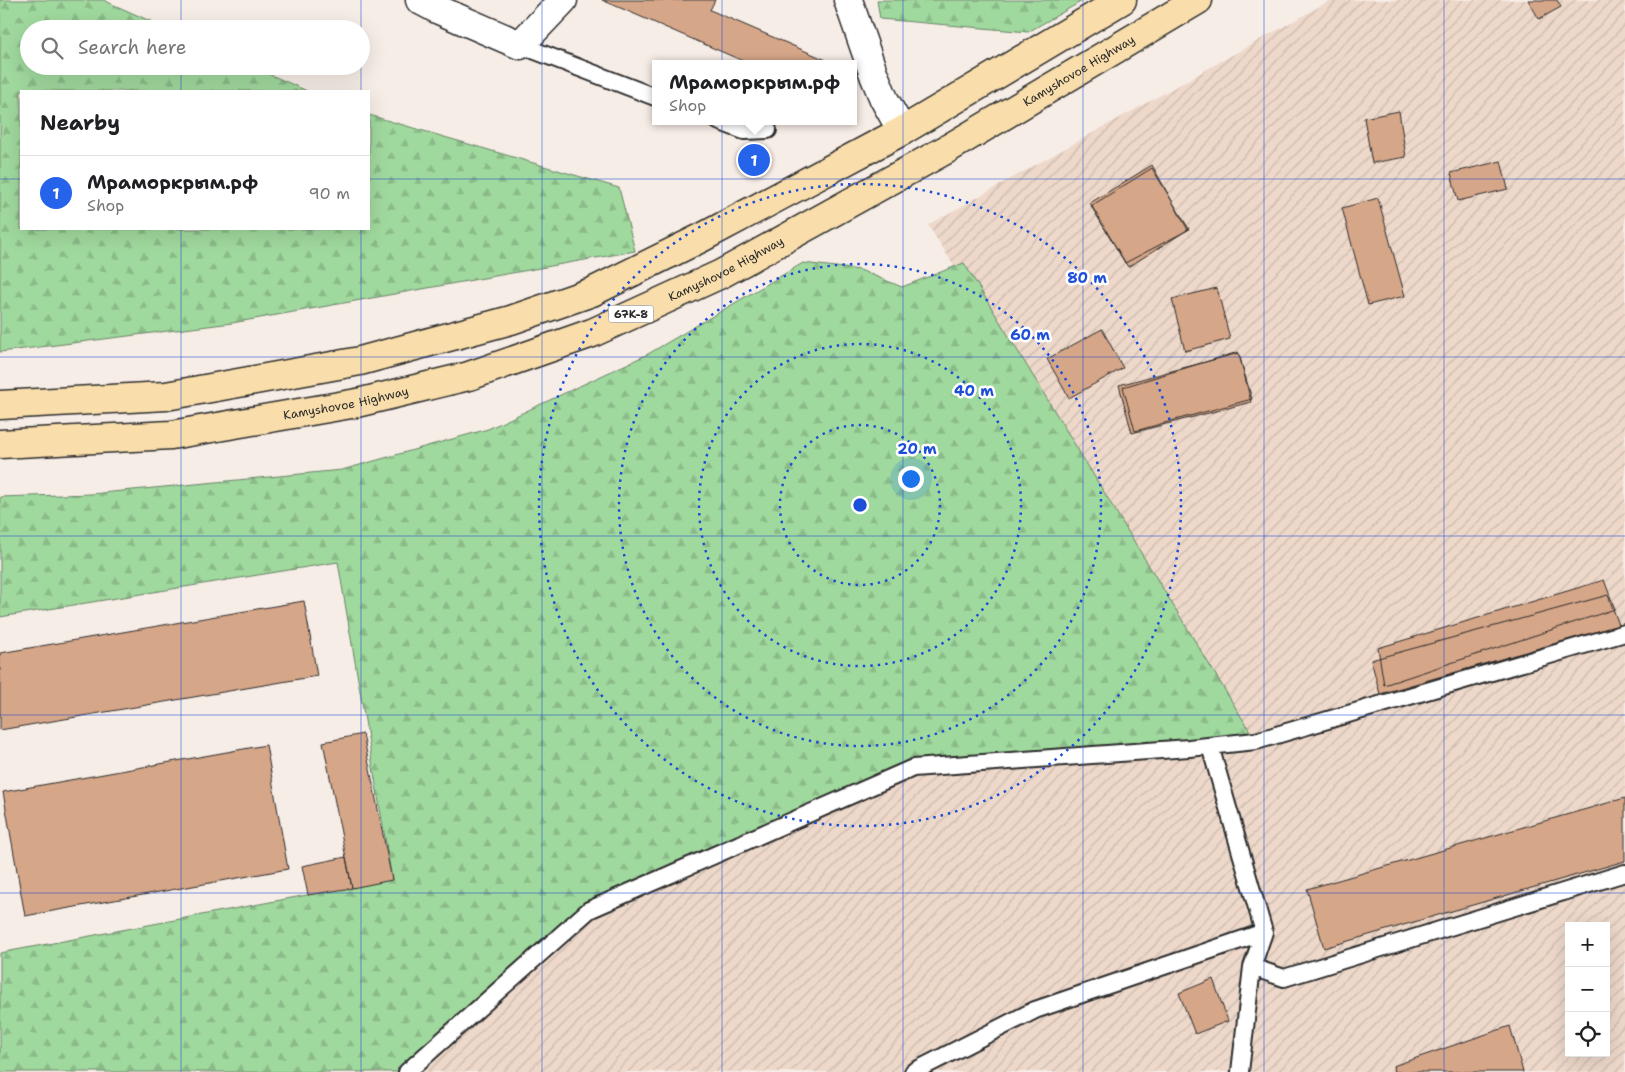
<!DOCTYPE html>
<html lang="en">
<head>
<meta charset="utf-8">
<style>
	body { margin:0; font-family:"Shantell Sans",sans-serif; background:#f6f6f6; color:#202124 }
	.controls { position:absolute; right:15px; bottom:15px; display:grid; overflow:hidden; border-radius:0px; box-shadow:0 5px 20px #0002 }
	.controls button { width:45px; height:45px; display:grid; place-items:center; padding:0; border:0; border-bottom:1px solid #e0e0e0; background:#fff; color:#202124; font:25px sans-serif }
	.you { position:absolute; left:910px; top:478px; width:18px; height:18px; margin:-12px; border:4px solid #fff; border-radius:50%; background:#1a73e8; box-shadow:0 0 0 8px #1a73e833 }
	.badge { display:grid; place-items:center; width:32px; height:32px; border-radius:50%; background:#2563eb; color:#fff; font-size:16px; font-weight:700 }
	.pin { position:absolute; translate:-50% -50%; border:2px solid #fff; box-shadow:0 1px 5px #0006 }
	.popup { position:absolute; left:652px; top:60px; width:205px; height:65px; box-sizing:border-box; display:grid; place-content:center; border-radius:0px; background:#fff; filter:drop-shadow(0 1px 4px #0005); font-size:16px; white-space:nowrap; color:#757577 }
	.popup b { font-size:19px; color:#202124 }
	.popup::after { content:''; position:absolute; left:50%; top:100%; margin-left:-10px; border:10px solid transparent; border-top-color:#fff }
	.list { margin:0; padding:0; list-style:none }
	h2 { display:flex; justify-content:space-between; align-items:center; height:65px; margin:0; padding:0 20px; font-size:21px }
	h2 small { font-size:16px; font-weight:400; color:#757577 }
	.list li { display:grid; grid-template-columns:32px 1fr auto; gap:15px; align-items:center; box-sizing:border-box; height:75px; padding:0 20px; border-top:1px solid #e0e0e0 }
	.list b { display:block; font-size:19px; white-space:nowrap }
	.list p { margin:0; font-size:16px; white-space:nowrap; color:#757577 }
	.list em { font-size:16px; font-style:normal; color:#757577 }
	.icon { flex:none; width:28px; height:28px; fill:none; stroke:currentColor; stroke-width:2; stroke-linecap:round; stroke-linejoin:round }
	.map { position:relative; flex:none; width:1625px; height:1072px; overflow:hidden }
	.search { position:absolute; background:#fff; box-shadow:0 5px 20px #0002; left:20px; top:20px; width:350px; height:55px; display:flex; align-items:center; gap:12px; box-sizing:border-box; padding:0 18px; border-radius:28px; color:#757577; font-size:19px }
	.panel { position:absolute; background:#fff; box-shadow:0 5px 20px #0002; left:20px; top:90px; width:350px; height:140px; border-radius:0px }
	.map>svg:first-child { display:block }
</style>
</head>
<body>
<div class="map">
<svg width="1625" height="1072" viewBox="0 0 1625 1072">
	<defs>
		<pattern id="industrial-furrows" width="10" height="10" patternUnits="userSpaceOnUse" patternTransform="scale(1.25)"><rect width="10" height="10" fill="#edd8ca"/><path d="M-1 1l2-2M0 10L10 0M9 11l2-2" fill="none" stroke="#cbbaae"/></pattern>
		<pattern id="forest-firs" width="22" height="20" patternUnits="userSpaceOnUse" patternTransform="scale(1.25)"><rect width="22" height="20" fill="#a0d99e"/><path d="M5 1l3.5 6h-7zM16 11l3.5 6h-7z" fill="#8aba88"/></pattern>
	</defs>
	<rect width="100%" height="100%" fill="#f7ede7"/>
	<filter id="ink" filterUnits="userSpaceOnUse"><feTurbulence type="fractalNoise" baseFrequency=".02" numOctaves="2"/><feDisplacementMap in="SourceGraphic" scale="10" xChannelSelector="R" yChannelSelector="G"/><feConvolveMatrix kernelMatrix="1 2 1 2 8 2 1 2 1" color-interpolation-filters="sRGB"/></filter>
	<g filter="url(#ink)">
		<path fill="url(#industrial-furrows)" fill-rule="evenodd" d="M 1331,0 L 1625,0 L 1625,1072 L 407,1072 L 589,910 L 913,768 L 1255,740 L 928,225 ZM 1569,926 L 1606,926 L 1606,1053 L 1569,1053 Z"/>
		<path fill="url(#forest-firs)" stroke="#668264" d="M 0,0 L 103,0 L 168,29 L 29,29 L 29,66 L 251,66 L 307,91 L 21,91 L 21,229 L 369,229 L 369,115 L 619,188 L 635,251 L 232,323 L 0,352 Z
			M 877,0 L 1084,0 L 1028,32 L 880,19 Z
			M 803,263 L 860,270 L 902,287 L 964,263 L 1256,741 L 913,768 L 589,910 L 407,1072 L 0,1072 L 0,953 L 392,879 L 338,562 L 0,617 L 0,497 L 91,494 L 342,470 L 488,429 L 648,354 Z"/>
		<path fill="#d6a688" stroke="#2b2b2b" d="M 602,0 L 715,0 L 710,10 L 826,60 L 825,64 L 750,64 Z
			M 1528,0 L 1557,0 L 1561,7 L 1539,19 Z
			M 1399,111 L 1406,157 L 1372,163 L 1364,118 Z
			M 1501,161 L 1508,189 L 1458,201 L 1451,173 Z
			M 1152,165 L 1188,230 L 1125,263 L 1090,203 Z
			M 1152,168 L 1189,229 L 1128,267 L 1091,206 Z
			M 1378,198 L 1405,296 L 1368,305 L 1342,208 Z
			M 1217,288 L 1230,339 L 1185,351 L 1172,299 Z
			M 1102,329 L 1123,368 L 1069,398 L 1047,359 Z
			M 1238,352 L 1252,399 L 1135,431 L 1123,387 Z
			M 1239,353 L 1251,402 L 1132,433 L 1119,385 Z
			M 1604,580 L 1615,609 L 1384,685 L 1378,648 Z
			M 1608,595 L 1619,625 L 1380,694 L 1371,660 Z
			M 304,601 L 317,676 L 0,730 L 0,653 Z
			M 363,734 L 392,880 L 352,888 L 323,742 Z
			M 266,745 L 288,869 L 25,916 L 3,792 Z
			M 1625,798 L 1625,861 L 1324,948 L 1307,889 Z
			M 346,857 L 352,888 L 308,895 L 302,866 Z
			M 1213,979 L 1228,1021 L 1195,1034 L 1179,993 Z
			M 1510,1026 L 1523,1072 L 1394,1072 L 1393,1066 Z"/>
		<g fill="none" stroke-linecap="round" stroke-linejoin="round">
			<g stroke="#2b2b2b" stroke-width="20">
				<path id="lane" d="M 520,45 L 655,97
					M 718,121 L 744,131 L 768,130
					M 1210,746 L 1264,932
					M 407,1072 L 589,910 L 913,768 L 1189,748 L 1256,741 L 1625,633
					M 913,1072 L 1035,1010 L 1264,932 L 1252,967 L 1284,978 L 1625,873
					M 1240,1072 L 1252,967"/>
			</g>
			<g stroke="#2b2b2b" stroke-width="31">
				<path id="street" d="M 420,0 L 439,10 L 520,45 L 563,0
					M 848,0 L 874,75 L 884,99 L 902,131"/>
			</g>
			<g stroke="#2b2b2b" stroke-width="31">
				<g id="primary">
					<path d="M 0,405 L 166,396 L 360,361 L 511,320 L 592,292 L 703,237 L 902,131 L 1122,0"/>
					<path id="s1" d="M 0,444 L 171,435 L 357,403 L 469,376 L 592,333 L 721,274 L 949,148 L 1198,0"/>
				</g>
			</g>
			<use href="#lane" stroke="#fff" stroke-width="16"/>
			<use href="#street" stroke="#fff" stroke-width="28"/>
			<use href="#primary" stroke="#f9deab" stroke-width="28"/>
		</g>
	</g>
	<path fill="none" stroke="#1d4ed8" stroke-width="1" stroke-opacity="0.55" d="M 181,0 L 181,29M 361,0 L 361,29M 542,0 L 542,1072M 722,0 L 722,1072M 903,0 L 903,1072M 1083,0 L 1083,1072M 1264,0 L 1264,1072M 1444,0 L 1444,1072M 181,66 L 181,91M 361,66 L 361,91M 0,179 L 21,179M 369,179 L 1625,179M 181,229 L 181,1072M 361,229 L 361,1072M 0,357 L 1625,357M 0,536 L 1625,536M 0,715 L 1625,715M 0,893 L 1625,893"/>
	<g fill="none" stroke="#1d4ed8" stroke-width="2.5" stroke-dasharray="2.5 5">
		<circle cx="860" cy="505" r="80"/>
		<circle cx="860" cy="505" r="161"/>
		<circle cx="860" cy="505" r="241"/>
		<circle cx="860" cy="505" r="321"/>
	</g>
	<g text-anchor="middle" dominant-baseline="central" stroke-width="5" stroke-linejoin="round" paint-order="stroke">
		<rect fill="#fff" stroke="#6b6b6b" stroke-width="1" x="608.5" y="305.5" width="45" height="17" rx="4"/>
		<g font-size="11" font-weight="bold" fill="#2b2b2b">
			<text x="631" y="314">67К-8</text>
		</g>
		<g font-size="12" fill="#2b2b2b" stroke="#fff">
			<text stroke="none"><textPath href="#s1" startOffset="1159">Kamyshovoe Highway</textPath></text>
			<text stroke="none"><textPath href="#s1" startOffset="754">Kamyshovoe Highway</textPath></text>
			<text stroke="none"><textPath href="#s1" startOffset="349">Kamyshovoe Highway</textPath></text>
		</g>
	</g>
	<circle cx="860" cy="505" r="8" fill="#1d4ed8" stroke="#fff" stroke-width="2.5"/>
	<g font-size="15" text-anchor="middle" font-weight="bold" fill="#1d4ed8" stroke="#fff" stroke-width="5" stroke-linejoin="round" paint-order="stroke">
		<text x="1087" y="283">80 m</text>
		<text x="1030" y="340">60 m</text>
		<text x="974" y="396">40 m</text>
		<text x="917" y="454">20 m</text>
	</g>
</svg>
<div class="controls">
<button>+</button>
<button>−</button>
<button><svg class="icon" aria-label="locate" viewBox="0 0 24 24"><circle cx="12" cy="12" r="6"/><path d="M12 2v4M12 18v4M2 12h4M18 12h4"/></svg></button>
</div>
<div class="you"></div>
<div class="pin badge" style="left:754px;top:160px">1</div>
<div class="popup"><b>Мраморкрым.рф</b>Shop</div>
<div class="search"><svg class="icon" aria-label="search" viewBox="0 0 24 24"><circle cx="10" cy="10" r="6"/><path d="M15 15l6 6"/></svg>Search here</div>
<section class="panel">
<h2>Nearby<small></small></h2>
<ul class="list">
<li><span class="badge">1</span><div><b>Мраморкрым.рф</b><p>Shop</p></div><em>90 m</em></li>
</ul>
</section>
</div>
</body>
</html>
